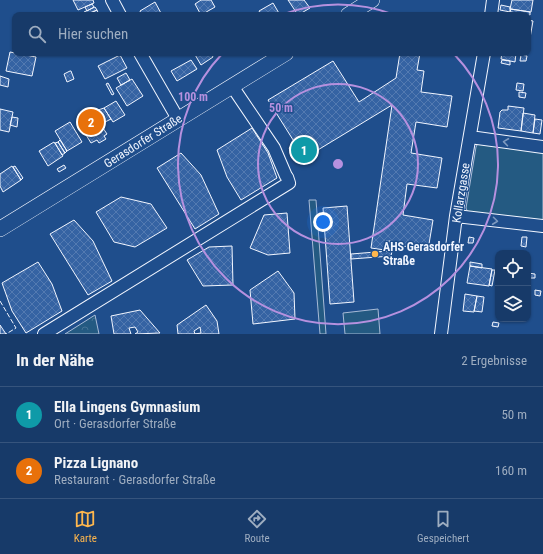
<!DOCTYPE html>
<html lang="de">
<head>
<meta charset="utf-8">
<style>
	body { margin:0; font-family:"Roboto Condensed",sans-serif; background:#20416f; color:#f1f3f6 }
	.controls { position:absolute; right:12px; bottom:12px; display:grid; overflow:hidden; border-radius:8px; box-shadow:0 1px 3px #0004 }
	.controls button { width:36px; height:36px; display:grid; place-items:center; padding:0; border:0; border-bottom:1px solid #36547d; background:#173a69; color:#f1f3f6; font:20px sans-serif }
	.you { position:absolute; left:323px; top:222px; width:14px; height:14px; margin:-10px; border:3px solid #fff; border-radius:50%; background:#1a73e8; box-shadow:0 0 0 6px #1a73e833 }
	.badge { display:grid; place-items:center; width:26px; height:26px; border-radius:50%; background:#ffb74d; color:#fff; font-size:13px; font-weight:700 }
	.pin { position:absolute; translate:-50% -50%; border:2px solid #fff; box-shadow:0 1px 4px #0006 }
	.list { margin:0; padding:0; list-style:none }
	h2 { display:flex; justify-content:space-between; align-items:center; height:52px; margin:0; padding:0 16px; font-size:17px }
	h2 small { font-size:13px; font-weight:400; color:#9eadc0 }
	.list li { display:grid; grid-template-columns:26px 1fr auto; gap:12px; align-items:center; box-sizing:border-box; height:56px; padding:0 16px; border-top:1px solid #36547d }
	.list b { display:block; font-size:15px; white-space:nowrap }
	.list p { margin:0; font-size:13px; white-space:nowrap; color:#9eadc0 }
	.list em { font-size:13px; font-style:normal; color:#9eadc0 }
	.icon { flex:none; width:22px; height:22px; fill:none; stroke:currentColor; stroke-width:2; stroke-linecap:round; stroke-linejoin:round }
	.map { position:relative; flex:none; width:543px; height:334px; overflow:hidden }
	.search { position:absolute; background:#173a69; box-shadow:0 1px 3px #0004; left:12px; right:12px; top:12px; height:44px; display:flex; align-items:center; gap:10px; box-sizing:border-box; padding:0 14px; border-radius:8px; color:#9eadc0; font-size:15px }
	.sheet { height:164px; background:#173a69 }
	nav { display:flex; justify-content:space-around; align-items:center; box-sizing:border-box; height:56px; border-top:1px solid #36547d; background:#173a69; font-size:11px; color:#9eadc0 }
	nav a { display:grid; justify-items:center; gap:2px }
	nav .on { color:#ffb74d }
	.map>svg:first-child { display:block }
</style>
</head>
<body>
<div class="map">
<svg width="543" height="334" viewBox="0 0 543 334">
	<defs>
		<pattern id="park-crowns" width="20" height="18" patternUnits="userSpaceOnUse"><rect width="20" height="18" fill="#245a82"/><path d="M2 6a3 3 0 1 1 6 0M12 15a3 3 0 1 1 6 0" fill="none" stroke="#447295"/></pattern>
		<pattern id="building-cross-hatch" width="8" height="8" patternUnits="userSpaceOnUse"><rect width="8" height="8" fill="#3563a3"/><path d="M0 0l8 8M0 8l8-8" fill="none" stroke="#537ab1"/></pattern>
	</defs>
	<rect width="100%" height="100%" fill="#1f4e8c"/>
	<path fill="#245a82" stroke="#a8bbd7" d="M 478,143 L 543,153 L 543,224 L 468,213 L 466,208 L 476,147 Z
		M 309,200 L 316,200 L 326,334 L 320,334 Z
		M 378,309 L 380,334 L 345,334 L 343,313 Z"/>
	<path fill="url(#park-crowns)" stroke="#a8bbd7" d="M 95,315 L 99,334 L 65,334 Z"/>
	<path fill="url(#building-cross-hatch)" stroke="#f2f6ff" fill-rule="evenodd" d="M 73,0 L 93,0 L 94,3 L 78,10 Z
		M 201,0 L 211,0 L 215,7 L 201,15 L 195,4 Z
		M 288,0 L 304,0 L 310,8 L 298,15 Z
		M 512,0 L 533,0 L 531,12 L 510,9 Z
		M 155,2 L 162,15 L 140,15 L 141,14 L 140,11 Z
		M 273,3 L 280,15 L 261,15 L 259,11 Z
		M 92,4 L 94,7 L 87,11 L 85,7 Z
		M 501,5 L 510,7 L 510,12 L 500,10 Z
		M 95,7 L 97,10 L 85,15 L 84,12 Z
		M 511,9 L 530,12 L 530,15 L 510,12 Z
		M 97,10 L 99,15 L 87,15 Z
		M 511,12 L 528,15 L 510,15 Z
		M 528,20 L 533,21 L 530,38 L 528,37 Z
		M 10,52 L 36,57 L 32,76 L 6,71 Z
		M 194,53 L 211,53 L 213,57 L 201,65 Z
		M 400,53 L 420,53 L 417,70 L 424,71 L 421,92 L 452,96 L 447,127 L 416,122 L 411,153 L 442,158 L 437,188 L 407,184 L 403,215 L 433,220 L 428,250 L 396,245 L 397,242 L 386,241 L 385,250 L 371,248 L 392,105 L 298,162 L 289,148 L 295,143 L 268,100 L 333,61 L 359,102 L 396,78 Z
		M 502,53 L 516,53 L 515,62 L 501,59 Z
		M 120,55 L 127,68 L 105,79 L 98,66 Z
		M 521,55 L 527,56 L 526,61 L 520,61 Z
		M 191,60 L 197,69 L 177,81 L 171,71 Z
		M 502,60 L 510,61 L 510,65 L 501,63 Z
		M 70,71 L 71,71 L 74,79 L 67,82 L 64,74 Z
		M 126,73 L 130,80 L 121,85 L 117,78 Z
		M 0,76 L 9,79 L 8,87 L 0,85 Z
		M 132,79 L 143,96 L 127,106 L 116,88 Z
		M 108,83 L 114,94 L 112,95 L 106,84 Z
		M 517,83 L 524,84 L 523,91 L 516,90 Z
		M 519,92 L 526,93 L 525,98 L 519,97 Z
		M 116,101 L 125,115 L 113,122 L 104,108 Z
		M 508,106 L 524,108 L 521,131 L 498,128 L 500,112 L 502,110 L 508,110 Z
		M 104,108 L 111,119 L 105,122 L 98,110 Z
		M 0,109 L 13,112 L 9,132 L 0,130 Z
		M 91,110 L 107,134 L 104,136 L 106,139 L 99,143 L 97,140 L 91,143 L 78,122 L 84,119 L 82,116 Z
		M 523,113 L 535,115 L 533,133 L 521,131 Z
		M 12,117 L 18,118 L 17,127 L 10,125 Z
		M 535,119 L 542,120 L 540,134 L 533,133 Z
		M 70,122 L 82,142 L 67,151 L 55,131 Z
		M 252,128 L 268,153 L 277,178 L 241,200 L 227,177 L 217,150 Z
		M 60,140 L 67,151 L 65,153 L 58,142 Z
		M 54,142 L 63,156 L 48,166 L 39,151 Z
		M 58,142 L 65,153 L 62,155 L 55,143 Z
		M 181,153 L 201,175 L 219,214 L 195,229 L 157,168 Z
		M 64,165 L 66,168 L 59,172 L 57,169 Z
		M 12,166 L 21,180 L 3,192 L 0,186 L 0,174 Z
		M 15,166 L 23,178 L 21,180 L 13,167 Z
		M 121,197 L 151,204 L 167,228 L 135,247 L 114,242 L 96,212 Z
		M 347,206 L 354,302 L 330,304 L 323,208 Z
		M 287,213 L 290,253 L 268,255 L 250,248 L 264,215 Z
		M 74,220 L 93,241 L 112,281 L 88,295 L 50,234 Z
		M 469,237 L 474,238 L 473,243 L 468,243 Z
		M 522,237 L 527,237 L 526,247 L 521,246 Z
		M 389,241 L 394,242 L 391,256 L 351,259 L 351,254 L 388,251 Z
		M 232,246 L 233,285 L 203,286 L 187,260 L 209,247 Z
		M 38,262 L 52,284 L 62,311 L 26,333 L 12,311 L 2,283 Z
		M 470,262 L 482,264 L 482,268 L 470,266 Z
		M 470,266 L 492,269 L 489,286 L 467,283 Z
		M 492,270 L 495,270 L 492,286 L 489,285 Z
		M 278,271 L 294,293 L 295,319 L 253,324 L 250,290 Z
		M 528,273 L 535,274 L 535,278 L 528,278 Z
		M 535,290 L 541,291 L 540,296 L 535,295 Z
		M 465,294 L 477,296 L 474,312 L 463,311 Z
		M 477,296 L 484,297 L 482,312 L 474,311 Z
		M 206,305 L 217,321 L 219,334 L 178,334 L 177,325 ZM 200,327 L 201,333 L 195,334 L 194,331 Z
		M 140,310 L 160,333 L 135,334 L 138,332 L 135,327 L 129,328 L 131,334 L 114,334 L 111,316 Z
		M 493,322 L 499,323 L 498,327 L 492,326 Z
		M 0,325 L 6,334 L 0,334 Z"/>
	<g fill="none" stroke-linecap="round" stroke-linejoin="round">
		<g stroke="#f2f6ff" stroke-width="14">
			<path id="minor" d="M 112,0 L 120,15
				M 491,15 L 493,0
				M 140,53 L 178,119
				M 232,86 L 274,148 L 286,176
				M 470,137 L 543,147
				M 456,216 L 543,226
				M 44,334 L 289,183 L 287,177
				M 441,334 L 456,216 L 484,53"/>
		</g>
		<g stroke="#f2f6ff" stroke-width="16">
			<path id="major" d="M 348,15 L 372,0
				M 0,229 L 286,53"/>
		</g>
		<use href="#minor" stroke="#1f4e8c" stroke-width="12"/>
		<use href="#major" stroke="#1f4e8c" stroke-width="15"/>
		<path stroke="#f2f6ff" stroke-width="1" stroke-dasharray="5 2" stroke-linecap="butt" d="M 0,301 L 16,328 L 6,334"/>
	</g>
	<defs><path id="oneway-chevron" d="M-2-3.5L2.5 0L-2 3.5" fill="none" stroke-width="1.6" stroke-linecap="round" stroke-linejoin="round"/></defs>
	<g stroke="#7e9ac0">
		<use href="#oneway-chevron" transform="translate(506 142) rotate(-172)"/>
		<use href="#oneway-chevron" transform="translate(495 221) rotate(7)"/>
	</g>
	<g fill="none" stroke="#b691df" stroke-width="2">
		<circle cx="338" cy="164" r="80"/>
		<path d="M281 15A160 160 0 0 1 395 15M454 54A160 160 0 1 1 222 54"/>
	</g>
	<circle fill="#ffb74d" stroke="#1f4e8c" stroke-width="1.5" cx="375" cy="254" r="4"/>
	<g text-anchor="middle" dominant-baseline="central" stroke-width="3" stroke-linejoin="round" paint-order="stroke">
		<g font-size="12" fill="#f2f6ff" stroke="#1f4e8c">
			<text transform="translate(143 141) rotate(-32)">Gerasdorfer Straße</text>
			<text transform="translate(461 193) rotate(-81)">Kollarzgasse</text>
		</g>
		<g font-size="12" font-weight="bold" fill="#f2f6ff" stroke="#1f4e8c" text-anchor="start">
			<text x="383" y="247">AHS Gerasdorfer<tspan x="383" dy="14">Straße</tspan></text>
		</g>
	</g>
	<circle cx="338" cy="164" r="6" fill="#b691df" stroke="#1f4e8c" stroke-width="2"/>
	<g font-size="12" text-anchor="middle" font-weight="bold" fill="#b691df" stroke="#1f4e8c" stroke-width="3" stroke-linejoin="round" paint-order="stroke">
		<text x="193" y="101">100 m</text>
		<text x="281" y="112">50 m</text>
	</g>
</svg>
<div class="controls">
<button><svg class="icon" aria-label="locate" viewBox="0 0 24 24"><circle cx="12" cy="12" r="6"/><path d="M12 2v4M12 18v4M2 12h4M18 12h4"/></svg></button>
<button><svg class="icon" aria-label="layers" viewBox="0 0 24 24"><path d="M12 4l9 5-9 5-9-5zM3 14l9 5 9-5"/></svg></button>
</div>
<div class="you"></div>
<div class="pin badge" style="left:304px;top:150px;background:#0f9aa8">1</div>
<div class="pin badge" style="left:91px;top:122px;background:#e8710a">2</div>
<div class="search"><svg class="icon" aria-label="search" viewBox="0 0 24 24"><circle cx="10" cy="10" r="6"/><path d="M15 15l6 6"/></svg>Hier suchen</div>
</div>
<section class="sheet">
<h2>In der Nähe<small>2 Ergebnisse</small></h2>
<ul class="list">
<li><span class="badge" style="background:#0f9aa8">1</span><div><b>Ella Lingens Gymnasium</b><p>Ort · Gerasdorfer Straße</p></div><em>50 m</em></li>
<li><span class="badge" style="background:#e8710a">2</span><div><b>Pizza Lignano</b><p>Restaurant · Gerasdorfer Straße</p></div><em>160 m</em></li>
</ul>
</section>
<nav>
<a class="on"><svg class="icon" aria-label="map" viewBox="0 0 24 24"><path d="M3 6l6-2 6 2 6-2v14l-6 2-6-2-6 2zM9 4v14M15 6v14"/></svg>Karte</a>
<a><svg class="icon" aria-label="directions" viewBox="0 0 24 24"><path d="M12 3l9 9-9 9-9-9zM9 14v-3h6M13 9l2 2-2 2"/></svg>Route</a>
<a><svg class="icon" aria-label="saved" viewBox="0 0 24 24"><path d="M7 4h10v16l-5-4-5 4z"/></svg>Gespeichert</a>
</nav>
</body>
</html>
